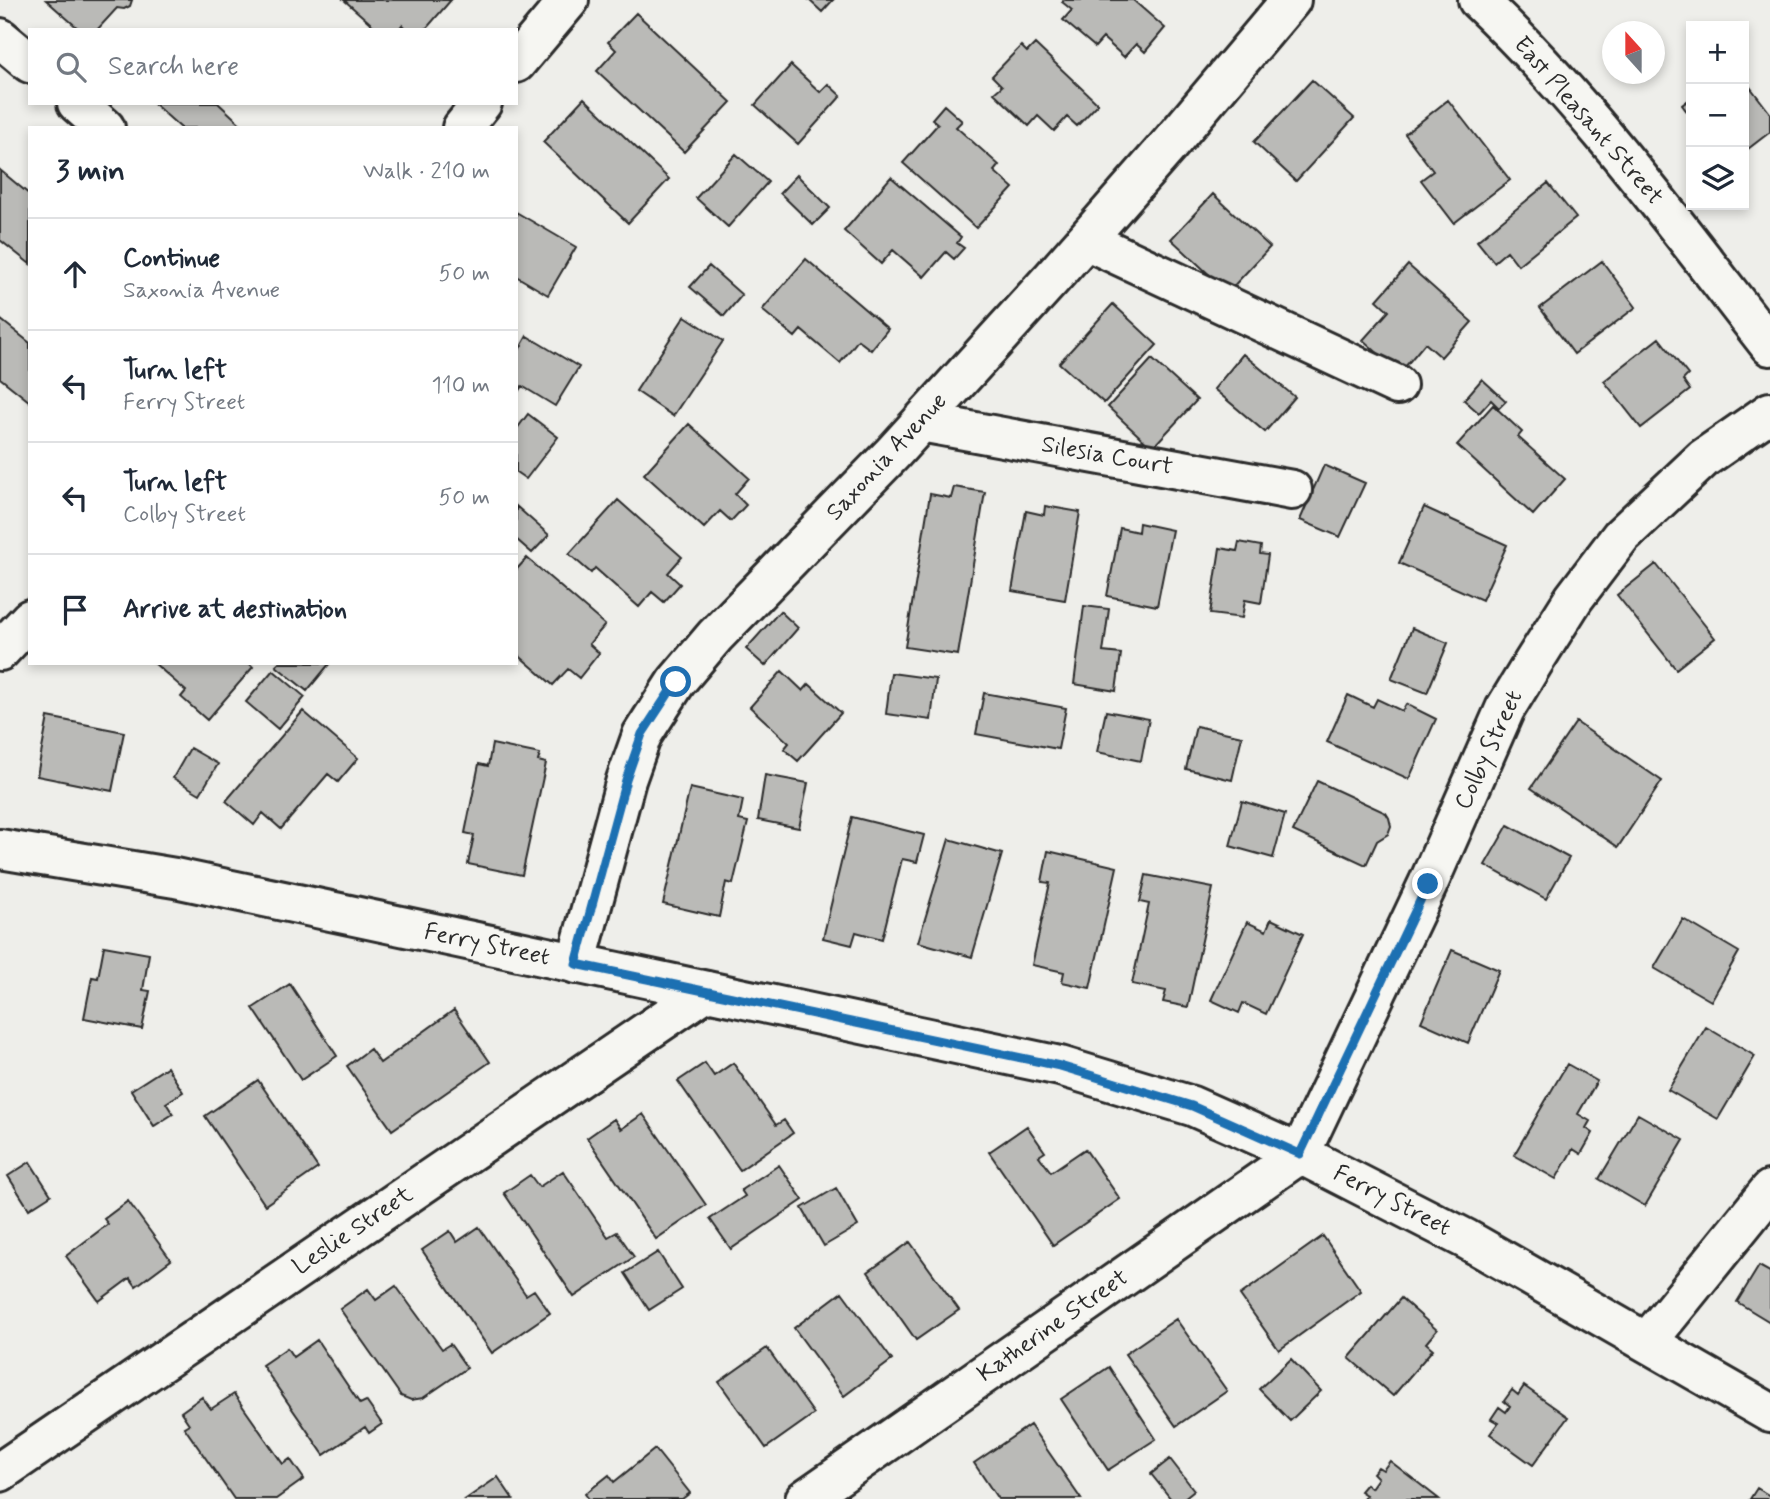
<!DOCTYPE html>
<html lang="en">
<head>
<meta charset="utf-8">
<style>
	body { margin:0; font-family:Mynerve,sans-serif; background:#f2f2f3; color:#1f2937 }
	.controls { position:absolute; right:21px; top:21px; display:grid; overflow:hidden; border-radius:0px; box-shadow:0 4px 10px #0003 }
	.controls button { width:63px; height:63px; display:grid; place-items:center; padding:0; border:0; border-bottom:2px solid #e0e1e3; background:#fff; color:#1f2937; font:35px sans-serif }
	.compass { position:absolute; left:1602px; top:21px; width:63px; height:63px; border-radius:50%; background:#fff; box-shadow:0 4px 10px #0003; rotate:339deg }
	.stop { position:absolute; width:21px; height:21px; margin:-16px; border:5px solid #1f6fb2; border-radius:50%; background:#fff }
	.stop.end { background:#1f6fb2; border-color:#fff; box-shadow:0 2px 7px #0008 }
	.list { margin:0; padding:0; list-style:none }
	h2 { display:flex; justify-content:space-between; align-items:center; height:91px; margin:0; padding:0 28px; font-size:30px }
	h2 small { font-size:23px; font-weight:400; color:#747a83 }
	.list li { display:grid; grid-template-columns:46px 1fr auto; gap:21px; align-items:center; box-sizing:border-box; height:112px; padding:0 28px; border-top:2px solid #e0e1e3 }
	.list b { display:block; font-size:26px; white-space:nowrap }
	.list p { margin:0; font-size:23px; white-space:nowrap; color:#747a83 }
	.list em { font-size:23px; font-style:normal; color:#747a83 }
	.icon { flex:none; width:38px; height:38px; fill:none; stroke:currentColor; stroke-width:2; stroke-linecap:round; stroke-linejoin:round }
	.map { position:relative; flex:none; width:1770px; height:1499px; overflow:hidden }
	.search { position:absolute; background:#fff; box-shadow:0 4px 10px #0003; left:28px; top:28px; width:490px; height:77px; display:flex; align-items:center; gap:18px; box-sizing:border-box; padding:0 24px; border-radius:0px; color:#747a83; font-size:26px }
	.panel { position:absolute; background:#fff; box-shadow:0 4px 10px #0003; left:28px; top:126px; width:490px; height:539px; border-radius:0px }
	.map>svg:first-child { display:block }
</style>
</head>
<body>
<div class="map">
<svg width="1770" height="1499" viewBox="0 0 1770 1499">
	<rect width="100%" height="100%" fill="#eeeeea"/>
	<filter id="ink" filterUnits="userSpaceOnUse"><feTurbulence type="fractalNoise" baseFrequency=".0143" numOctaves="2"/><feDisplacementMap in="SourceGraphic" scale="14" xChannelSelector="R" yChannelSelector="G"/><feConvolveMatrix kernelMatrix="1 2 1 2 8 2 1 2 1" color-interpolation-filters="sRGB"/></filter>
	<g filter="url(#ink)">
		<path fill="#babab7" stroke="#2b2b2b" stroke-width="2" d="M 46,0 L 132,0 L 130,6 L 124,9 L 117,8 L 97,30 L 80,30 Z
			M 344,0 L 451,0 L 425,30 L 407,30 L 402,25 L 398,30 L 378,30 Z
			M 809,0 L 833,0 L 822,12 Z
			M 1064,0 L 1133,0 L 1165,28 L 1145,52 L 1136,44 L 1124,57 L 1103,38 L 1095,47 L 1063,20 L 1072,10 L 1062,2 Z
			M 636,13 L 731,102 L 684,152 L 597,71 L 616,50 L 608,42 Z
			M 1035,44 L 1098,104 L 1077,126 L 1067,117 L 1054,131 L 1038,116 L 1029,126 L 994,93 L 1002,86 L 992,76 L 1021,46 L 1027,52 Z
			M 791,65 L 820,92 L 828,84 L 841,96 L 798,144 L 755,105 Z
			M 1744,79 L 1770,113 L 1770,132 L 1744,152 Z
			M 1312,80 L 1354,118 L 1296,181 L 1254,142 Z
			M 584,98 L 669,179 L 628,223 L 543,142 Z
			M 1691,98 L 1691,117 L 1682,105 Z
			M 1448,100 L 1510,180 L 1454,223 L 1421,180 L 1433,171 L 1405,134 Z
			M 153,103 L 218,103 L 245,128 L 181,128 Z
			M 944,105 L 962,121 L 956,127 L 999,165 L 994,171 L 1013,188 L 976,228 L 903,163 L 938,124 L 932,119 Z
			M 736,154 L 768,182 L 728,227 L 696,198 Z
			M 0,170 L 30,195 L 30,264 L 0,240 Z
			M 797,175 L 830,208 L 813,225 L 780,193 Z
			M 891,177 L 961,237 L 957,243 L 964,248 L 954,259 L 946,252 L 924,277 L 893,250 L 881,264 L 844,231 Z
			M 1548,183 L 1576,218 L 1518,265 L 1507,251 L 1494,262 L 1477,241 Z
			M 1213,194 L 1270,247 L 1228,292 L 1171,239 Z
			M 516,212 L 576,247 L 548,295 L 516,276 Z
			M 806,259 L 888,329 L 871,350 L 858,340 L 840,363 L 801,330 L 795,337 L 762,310 Z
			M 1602,261 L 1636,307 L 1574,354 L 1540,308 Z
			M 1408,265 L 1472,322 L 1441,357 L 1425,343 L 1400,373 L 1363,340 L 1389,311 L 1377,300 Z
			M 709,266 L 742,295 L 724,316 L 690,287 Z
			M 1113,304 L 1157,345 L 1104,403 L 1059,363 Z
			M 685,316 L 723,341 L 673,416 L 636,391 Z
			M 0,319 L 30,343 L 30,402 L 0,378 Z
			M 527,336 L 579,367 L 555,406 L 522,386 L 516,395 L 516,351 L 518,352 Z
			M 1659,338 L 1688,375 L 1683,380 L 1690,390 L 1641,428 L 1604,381 Z
			M 1243,354 L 1295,397 L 1265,432 L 1214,389 Z
			M 1152,359 L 1197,400 L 1152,448 L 1108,407 Z
			M 1482,379 L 1506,401 L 1499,408 L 1491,400 L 1479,413 L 1464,400 Z
			M 1493,405 L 1522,432 L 1518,437 L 1565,479 L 1533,515 L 1457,445 Z
			M 528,414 L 558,437 L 526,479 L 516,472 L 516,430 Z
			M 689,424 L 749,478 L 735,494 L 746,505 L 731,521 L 720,511 L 704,528 L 644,474 Z
			M 1324,465 L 1365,483 L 1340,537 L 1300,520 Z
			M 954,487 L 985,492 L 958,655 L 905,647 L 930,494 L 951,498 Z
			M 618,500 L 682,557 L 668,573 L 680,584 L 664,602 L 652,592 L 639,607 L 595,568 L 591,573 L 569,554 Z
			M 516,506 L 549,535 L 532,553 L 516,539 Z
			M 1045,506 L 1080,512 L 1065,600 L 1012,591 L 1026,511 L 1044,515 Z
			M 1424,507 L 1507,545 L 1482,600 L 1399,563 Z
			M 1139,523 L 1172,530 L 1157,606 L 1107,596 L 1120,528 L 1138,532 Z
			M 1239,542 L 1261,546 L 1260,554 L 1268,555 L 1261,603 L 1245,600 L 1242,618 L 1210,614 L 1220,548 L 1237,551 Z
			M 527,558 L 605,625 L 589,644 L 599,653 L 579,678 L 568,669 L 553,685 L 516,653 L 516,570 Z
			M 1656,564 L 1715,638 L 1676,669 L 1617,595 Z
			M 1084,606 L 1109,609 L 1103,652 L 1121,654 L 1116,691 L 1074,684 Z
			M 780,611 L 798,628 L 765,666 L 746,649 Z
			M 1412,628 L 1448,643 L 1427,693 L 1391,679 Z
			M 154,663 L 249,663 L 253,667 L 207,720 L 181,697 L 186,691 Z
			M 279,663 L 330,663 L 307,691 L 276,666 Z
			M 273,670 L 305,697 L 278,729 L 246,702 Z
			M 782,671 L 803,691 L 809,684 L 841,713 L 798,761 L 784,749 L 789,743 L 750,707 Z
			M 891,673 L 936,679 L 931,720 L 886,714 Z
			M 984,693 L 1066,708 L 1058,749 L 976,734 Z
			M 1348,695 L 1373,707 L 1377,699 L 1402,711 L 1406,704 L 1436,719 L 1409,779 L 1327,742 Z
			M 303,711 L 358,758 L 338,782 L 328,774 L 281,829 L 263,813 L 254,825 L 226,801 Z
			M 1106,711 L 1149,719 L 1141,761 L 1097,752 Z
			M 48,717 L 124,732 L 112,791 L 37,776 Z
			M 1576,722 L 1662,781 L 1618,847 L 1531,788 Z
			M 1196,726 L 1242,736 L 1232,780 L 1186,769 Z
			M 492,744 L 540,754 L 538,761 L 546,763 L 522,875 L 468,864 L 474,835 L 465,833 L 479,764 L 488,766 Z
			M 190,748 L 218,764 L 200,794 L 173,778 Z
			M 765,775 L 808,783 L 799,828 L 758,820 Z
			M 1317,781 L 1386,813 L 1389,818 L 1391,826 L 1388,834 L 1377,841 L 1366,865 L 1293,831 Z
			M 690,788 L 743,800 L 739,820 L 748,822 L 733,884 L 726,882 L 719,917 L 663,904 Z
			M 1242,801 L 1285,814 L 1273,858 L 1230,846 Z
			M 852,817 L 924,835 L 917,862 L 902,859 L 882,939 L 856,932 L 852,945 L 823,938 Z
			M 1508,825 L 1569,858 L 1546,899 L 1485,865 Z
			M 949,839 L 1002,854 L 972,957 L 918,942 Z
			M 1048,851 L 1117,867 L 1090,988 L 1062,982 L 1064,972 L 1032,965 L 1050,883 L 1042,882 Z
			M 1146,875 L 1213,888 L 1188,1007 L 1163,1002 L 1166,991 L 1132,984 L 1149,904 L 1140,902 Z
			M 1271,919 L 1303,934 L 1266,1014 L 1243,1003 L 1239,1013 L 1211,1000 L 1247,922 L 1266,931 Z
			M 1683,919 L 1739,952 L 1711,1001 L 1654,968 Z
			M 104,946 L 149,954 L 143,990 L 150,991 L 142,1029 L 84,1018 L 92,977 L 98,978 Z
			M 1452,950 L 1499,970 L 1468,1043 L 1421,1022 Z
			M 290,984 L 337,1056 L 301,1080 L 253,1008 Z
			M 454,1010 L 490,1062 L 392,1130 L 347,1066 L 370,1049 L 380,1063 Z
			M 1706,1027 L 1755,1056 L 1718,1119 L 1668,1090 Z
			M 705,1063 L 714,1076 L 733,1063 L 776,1125 L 784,1120 L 793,1133 L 740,1170 L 678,1081 Z
			M 1567,1064 L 1597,1081 L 1578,1114 L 1590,1121 L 1586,1128 L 1593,1133 L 1581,1154 L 1573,1149 L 1556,1179 L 1514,1155 Z
			M 167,1067 L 183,1092 L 166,1103 L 173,1114 L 154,1126 L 131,1090 Z
			M 258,1080 L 318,1168 L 265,1205 L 205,1116 Z
			M 643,1114 L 706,1205 L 656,1239 L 587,1138 L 614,1119 L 621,1129 Z
			M 1638,1114 L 1684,1140 L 1645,1206 L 1599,1179 Z
			M 1027,1126 L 1045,1152 L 1039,1156 L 1051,1172 L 1085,1149 L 1120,1199 L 1053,1245 L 989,1152 Z
			M 30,1162 L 51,1195 L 29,1209 L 8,1176 Z
			M 779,1165 L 803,1200 L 731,1249 L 710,1219 L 745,1196 L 741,1190 Z
			M 563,1171 L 608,1237 L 617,1232 L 634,1257 L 574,1297 L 504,1193 L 530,1175 L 539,1187 Z
			M 836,1188 L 858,1226 L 824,1246 L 802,1208 Z
			M 128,1201 L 171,1260 L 136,1286 L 130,1278 L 99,1301 L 66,1256 L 108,1224 L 104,1219 Z
			M 479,1227 L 526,1295 L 534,1290 L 550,1313 L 492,1353 L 422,1250 L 450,1231 L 457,1242 Z
			M 1323,1236 L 1361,1291 L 1279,1350 L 1240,1295 Z
			M 910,1242 L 959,1310 L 916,1340 L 868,1272 Z
			M 658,1252 L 682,1289 L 649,1310 L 625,1273 Z
			M 1759,1266 L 1770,1272 L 1770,1322 L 1737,1302 Z
			M 396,1286 L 442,1349 L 450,1344 L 467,1368 L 423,1398 L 411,1400 L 401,1396 L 340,1309 L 368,1289 L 376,1300 Z
			M 842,1292 L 892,1360 L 844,1396 L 794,1328 Z
			M 1401,1298 L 1437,1330 L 1426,1343 L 1433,1349 L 1393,1396 L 1349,1358 Z
			M 1176,1319 L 1227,1391 L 1176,1426 L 1125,1354 Z
			M 317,1340 L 360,1404 L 366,1401 L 382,1424 L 369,1433 L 365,1427 L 324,1455 L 262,1365 L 287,1348 L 293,1357 Z
			M 767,1348 L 814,1414 L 766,1448 L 719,1382 Z
			M 1291,1359 L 1321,1391 L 1290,1421 L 1259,1389 Z
			M 1109,1367 L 1156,1439 L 1108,1470 L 1061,1399 Z
			M 1524,1386 L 1568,1417 L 1533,1465 L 1490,1434 L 1498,1423 L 1491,1419 L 1499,1407 L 1506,1412 L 1510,1406 L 1504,1401 L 1512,1390 L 1518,1395 Z
			M 234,1394 L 283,1464 L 290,1459 L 304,1479 L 276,1499 L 234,1499 L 184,1427 L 189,1424 L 181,1412 L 202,1397 L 211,1409 Z
			M 1030,1425 L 1081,1499 L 998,1499 L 974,1463 Z
			M 655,1449 L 690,1493 L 682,1499 L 589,1499 L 585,1494 L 609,1475 L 614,1482 Z
			M 1170,1459 L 1194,1490 L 1183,1499 L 1171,1499 L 1151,1474 Z
			M 1390,1461 L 1439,1499 L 1363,1499 L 1366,1495 L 1360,1491 L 1366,1484 L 1371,1488 L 1378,1478 L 1373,1473 L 1378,1467 L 1383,1470 Z
			M 498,1477 L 513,1499 L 466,1499 Z
			M 1757,1488 L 1770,1496 L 1770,1499 L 1750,1499 Z"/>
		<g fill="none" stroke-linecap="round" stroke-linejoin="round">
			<g stroke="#2b2b2b" stroke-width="44">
				<path id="minor" d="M 1478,0 C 1588,104 1677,227 1770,346
					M 0,38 L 30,63
					M 77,103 L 105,128
					M 1086,240 L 1397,385
					M 921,422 L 1292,490
					M 576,964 L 626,780 L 642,735 L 676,682 L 715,636 L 893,453 L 1053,277 L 1169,145 L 1291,0
					M 1647,1342 L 1770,1190
					M 0,1472 L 706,991
					M 805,1499 L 1300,1154 L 1428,884 L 1505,709 L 1533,663 L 1574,598 L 1621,536 L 1704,458 L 1770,412"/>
			</g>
			<g stroke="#2b2b2b" stroke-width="44">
				<path id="tertiary" d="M 0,849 L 175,878 L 1060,1066 L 1192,1106 L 1300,1154 L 1466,1239 L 1770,1413"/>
			</g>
			<g stroke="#2b2b2b" stroke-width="44">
				<path id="secondary" d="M 516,63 L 569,0
					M 462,128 L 482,103
					M 0,651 L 30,619"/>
			</g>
			<use href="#minor" stroke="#f6f6f2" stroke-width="38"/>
			<use href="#tertiary" stroke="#f6f6f2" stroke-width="38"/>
			<use href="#secondary" stroke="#f6f6f2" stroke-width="38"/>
		</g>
	</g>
	<g fill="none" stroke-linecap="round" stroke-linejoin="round" filter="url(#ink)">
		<path stroke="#1f6fb2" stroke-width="9" d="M 676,682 L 642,734 L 626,780 L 576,964 L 1060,1066 L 1192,1106 L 1300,1154 L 1428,884"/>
	</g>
	<g text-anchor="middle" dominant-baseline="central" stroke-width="5" stroke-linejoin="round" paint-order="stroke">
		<g font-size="24" fill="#2b2b2b" stroke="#f6f6f2">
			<text transform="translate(1588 121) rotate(49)">East Pleasant Street</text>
			<text transform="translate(1107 456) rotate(10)">Silesia Court</text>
			<text transform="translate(887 457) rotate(-47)">Saxonia Avenue</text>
			<text transform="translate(1489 750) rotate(-65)">Colby Street</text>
			<text transform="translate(487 945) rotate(12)">Ferry Street</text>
			<text transform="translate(1392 1201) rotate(27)">Ferry Street</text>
			<text transform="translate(353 1231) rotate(-34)">Leslie Street</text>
			<text transform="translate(1053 1326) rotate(-35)">Katherine Street</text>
		</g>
	</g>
</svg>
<div class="controls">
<button>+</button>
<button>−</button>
<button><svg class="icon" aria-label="layers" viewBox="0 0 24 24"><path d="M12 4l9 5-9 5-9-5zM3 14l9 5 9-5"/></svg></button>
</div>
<svg class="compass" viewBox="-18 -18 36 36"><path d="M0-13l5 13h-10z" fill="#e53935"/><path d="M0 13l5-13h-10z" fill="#747a83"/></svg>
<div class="stop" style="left:676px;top:682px"></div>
<div class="stop end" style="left:1428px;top:884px"></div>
<div class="search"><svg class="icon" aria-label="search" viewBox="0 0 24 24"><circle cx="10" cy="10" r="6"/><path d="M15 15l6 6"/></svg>Search here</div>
<section class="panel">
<h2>3 min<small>Walk · 210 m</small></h2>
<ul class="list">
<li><svg class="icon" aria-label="ahead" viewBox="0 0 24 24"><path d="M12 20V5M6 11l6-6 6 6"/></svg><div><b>Continue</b><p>Saxonia Avenue</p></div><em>50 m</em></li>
<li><svg class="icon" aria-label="left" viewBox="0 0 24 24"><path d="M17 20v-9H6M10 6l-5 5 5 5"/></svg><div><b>Turn left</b><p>Ferry Street</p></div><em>110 m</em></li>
<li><svg class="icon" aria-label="left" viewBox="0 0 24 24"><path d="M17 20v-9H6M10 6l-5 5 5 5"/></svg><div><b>Turn left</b><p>Colby Street</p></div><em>50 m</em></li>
<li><svg class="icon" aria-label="arrive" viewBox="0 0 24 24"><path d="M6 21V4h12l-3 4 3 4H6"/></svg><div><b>Arrive at destination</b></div></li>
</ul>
</section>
</div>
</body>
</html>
